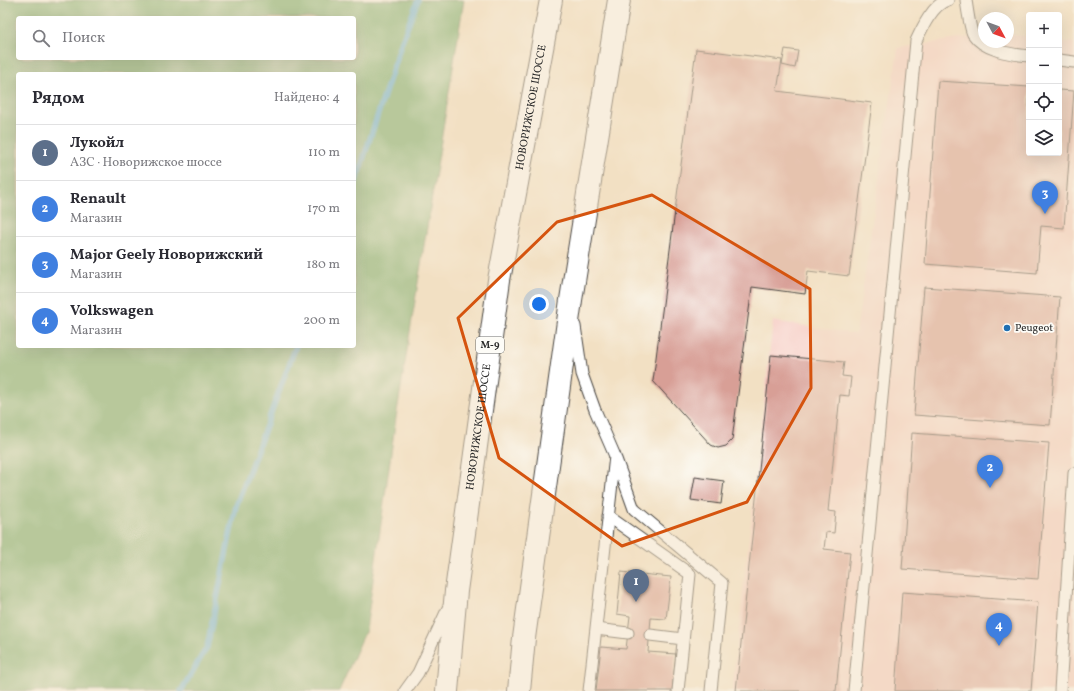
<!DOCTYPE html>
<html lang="ru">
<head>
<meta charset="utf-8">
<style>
	body { margin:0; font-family:Vollkorn,serif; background:#f2f2f3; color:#2b2b33 }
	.controls { position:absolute; right:12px; top:12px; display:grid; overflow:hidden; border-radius:4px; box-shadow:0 4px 16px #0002 }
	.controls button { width:36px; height:36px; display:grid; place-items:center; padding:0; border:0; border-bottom:1px solid #e1e1e2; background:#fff; color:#2b2b33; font:20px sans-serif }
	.compass { position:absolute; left:978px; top:12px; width:36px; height:36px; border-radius:50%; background:#fff; box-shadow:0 4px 16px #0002; rotate:131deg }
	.you { position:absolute; left:539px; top:304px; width:14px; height:14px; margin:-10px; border:3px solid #fff; border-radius:50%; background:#1a73e8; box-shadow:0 0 0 6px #1a73e833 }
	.badge { display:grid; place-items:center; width:26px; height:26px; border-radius:50%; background:#0f766e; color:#fff; font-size:13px; font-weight:700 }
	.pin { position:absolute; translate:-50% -33px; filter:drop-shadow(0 1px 2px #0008) }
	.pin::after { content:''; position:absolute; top:21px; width:14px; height:12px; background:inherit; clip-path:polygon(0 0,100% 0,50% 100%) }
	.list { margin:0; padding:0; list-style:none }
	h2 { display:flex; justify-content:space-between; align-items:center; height:52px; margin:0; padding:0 16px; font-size:17px }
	h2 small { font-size:13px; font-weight:400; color:#7c7c81 }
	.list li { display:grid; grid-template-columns:26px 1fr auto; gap:12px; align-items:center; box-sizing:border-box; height:56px; padding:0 16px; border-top:1px solid #e1e1e2 }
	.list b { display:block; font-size:15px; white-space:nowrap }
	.list p { margin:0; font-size:13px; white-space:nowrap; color:#7c7c81 }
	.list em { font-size:13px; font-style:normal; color:#7c7c81 }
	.icon { flex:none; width:22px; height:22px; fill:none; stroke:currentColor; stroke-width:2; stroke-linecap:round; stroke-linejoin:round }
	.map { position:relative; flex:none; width:1074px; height:691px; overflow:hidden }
	.search { position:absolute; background:#fff; box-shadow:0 4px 16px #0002; left:16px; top:16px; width:340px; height:44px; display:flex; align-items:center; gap:10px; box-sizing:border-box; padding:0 14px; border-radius:4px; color:#7c7c81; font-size:15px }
	.panel { position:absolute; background:#fff; box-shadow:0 4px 16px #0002; left:16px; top:72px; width:340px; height:276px; border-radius:4px }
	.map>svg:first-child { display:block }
</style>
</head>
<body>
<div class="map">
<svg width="1074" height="691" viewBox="0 0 1074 691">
	<rect width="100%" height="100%" fill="#fdfcf7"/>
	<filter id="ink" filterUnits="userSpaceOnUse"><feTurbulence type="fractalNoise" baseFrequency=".025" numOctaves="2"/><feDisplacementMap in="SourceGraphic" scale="8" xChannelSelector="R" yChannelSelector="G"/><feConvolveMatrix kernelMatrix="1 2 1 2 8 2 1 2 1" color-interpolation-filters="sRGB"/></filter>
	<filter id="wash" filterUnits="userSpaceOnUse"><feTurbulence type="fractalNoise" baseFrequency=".012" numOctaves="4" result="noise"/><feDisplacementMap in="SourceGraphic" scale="16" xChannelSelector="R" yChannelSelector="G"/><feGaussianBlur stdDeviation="0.9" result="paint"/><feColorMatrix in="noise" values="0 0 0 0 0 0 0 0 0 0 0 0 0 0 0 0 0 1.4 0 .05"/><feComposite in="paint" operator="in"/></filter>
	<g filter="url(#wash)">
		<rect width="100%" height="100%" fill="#f2e0c3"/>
		<path fill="#f7d1c9" d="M 1008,34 L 1029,37 L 1029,153 L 1059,153 L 1059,41 L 1074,43 L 1074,691 L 732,691 L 773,321 L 856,334 L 898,48 L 984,35 L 984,42 L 1008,42 Z"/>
		<path fill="#71ac6c" stroke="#4e6c4c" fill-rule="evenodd" d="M 0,0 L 464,0 L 396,418 L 366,630 L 339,691 L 0,691 ZM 18,18 L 354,18 L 354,58 L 18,58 ZM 18,74 L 354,74 L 354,346 L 18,346 Z"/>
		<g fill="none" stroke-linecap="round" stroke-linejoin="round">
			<path stroke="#5fb0da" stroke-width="5.5" d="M 354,187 L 402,41 L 418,0
				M 181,691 L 207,647 L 236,506 L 296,346"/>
		</g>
		<g id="blocks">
			<path fill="#d89f96" d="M 696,49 L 782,60 L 777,91 L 872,103 L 849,276 L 808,271 L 805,294 L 752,287 L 732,440 L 726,446 L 718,448 L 711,445 L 653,381 Z
				M 785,49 L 798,51 L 795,68 L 782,65 Z
				M 938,81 L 1029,87 L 1029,153 L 1059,153 L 1059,90 L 1074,91 L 1064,228 L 1041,226 L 1037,273 L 925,264 Z
				M 924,287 L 1060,297 L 1050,425 L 914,415 Z
				M 771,355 L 844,362 L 842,376 L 851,377 L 849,396 L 840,395 L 828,511 L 836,512 L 834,533 L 826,532 L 824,549 L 850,552 L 836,691 L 736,691 Z
				M 912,433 L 1049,443 L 1038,579 L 902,569 Z
				M 695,477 L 724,481 L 721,504 L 691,500 Z
				M 621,572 L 671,577 L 666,619 L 651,618 L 648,652 L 676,654 L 672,691 L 596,691 L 601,647 L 626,649 L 630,616 L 617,614 Z
				M 902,592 L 1038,602 L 1031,691 L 895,691 Z"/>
		</g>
	</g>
	<g filter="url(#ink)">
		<use href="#blocks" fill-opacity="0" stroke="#494642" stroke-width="1"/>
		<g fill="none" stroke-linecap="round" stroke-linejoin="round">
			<g stroke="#494642" stroke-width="13">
				<path id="service" d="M 966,0 C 967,7 970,29 973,34 C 984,51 1010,54 1029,56
					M 1059,60 L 1074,62
					M 575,326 L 582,374 L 595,410 L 615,456 L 589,691
					M 616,459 L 634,509 L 722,583 L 711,691
					M 608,516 L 690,574 L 678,691
					M 596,629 L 628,633
					M 650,635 L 683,639
					M 405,691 L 418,673 L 448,608
					M 854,691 L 916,41 C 922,28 933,4 948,0
					M 1060,691 L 1074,473"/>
			</g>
			<g stroke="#494642" stroke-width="24">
				<g id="motorway">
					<path id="s1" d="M 447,691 L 456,591 L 499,280 L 551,0"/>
					<path d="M 519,691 L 524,638 L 571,300 L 619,0"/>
				</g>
			</g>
			<use href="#service" stroke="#fff" stroke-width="11"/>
			<use href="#motorway" stroke="#fff" stroke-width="22"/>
		</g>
	</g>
	<path d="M0 0H1074V691H0ZM 652,195 L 810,289 L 811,388 L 747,502 L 622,546 L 499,458 L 458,318 L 557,222 Z" fill="#f2e0c3" fill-opacity=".55" fill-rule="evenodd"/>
	<path fill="none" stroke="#d5540f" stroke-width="3" stroke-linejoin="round" d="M 652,195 L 810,289 L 811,388 L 747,502 L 622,546 L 499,458 L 458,318 L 557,222 Z"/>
	<circle fill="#1f6fb2" stroke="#fdfcf7" stroke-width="1.5" cx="1007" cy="328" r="4"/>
	<g text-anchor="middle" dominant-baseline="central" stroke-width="3.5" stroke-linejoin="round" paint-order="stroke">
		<rect fill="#fdfcf7" stroke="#6a6a68" stroke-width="1" x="476" y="337" width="28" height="16" rx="3"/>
		<g font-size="10" font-weight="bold" fill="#2b2b2b">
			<text x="490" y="345">М-9</text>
		</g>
		<g font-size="11" fill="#2b2b2b" stroke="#fdfcf7">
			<text stroke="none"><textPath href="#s1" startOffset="590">НОВОРИЖСКОЕ ШОССЕ</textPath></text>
			<text stroke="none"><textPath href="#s1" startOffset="266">НОВОРИЖСКОЕ ШОССЕ</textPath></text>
		</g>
		<g font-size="11" fill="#2b2b2b" stroke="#fdfcf7" text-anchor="start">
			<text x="1015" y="328">Peugeot</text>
		</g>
	</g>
</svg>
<div class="controls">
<button>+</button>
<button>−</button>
<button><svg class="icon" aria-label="locate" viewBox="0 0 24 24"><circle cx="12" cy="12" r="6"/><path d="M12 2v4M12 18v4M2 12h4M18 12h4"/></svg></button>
<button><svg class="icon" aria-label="layers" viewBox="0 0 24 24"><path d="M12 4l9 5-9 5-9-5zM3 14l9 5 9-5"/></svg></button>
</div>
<svg class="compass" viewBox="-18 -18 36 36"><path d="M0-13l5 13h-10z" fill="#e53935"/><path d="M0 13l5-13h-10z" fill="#7c7c81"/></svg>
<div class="you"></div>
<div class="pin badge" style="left:636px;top:602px;background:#5c6f8a">1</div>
<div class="pin badge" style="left:990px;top:488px;background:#3f7fe0">2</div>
<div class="pin badge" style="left:1045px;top:214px;background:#3f7fe0">3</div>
<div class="pin badge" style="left:999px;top:646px;background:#3f7fe0">4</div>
<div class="search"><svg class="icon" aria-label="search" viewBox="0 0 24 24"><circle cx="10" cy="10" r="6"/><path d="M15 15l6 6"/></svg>Поиск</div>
<section class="panel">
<h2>Рядом<small>Найдено: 4</small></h2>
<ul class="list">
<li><span class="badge" style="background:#5c6f8a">1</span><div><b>Лукойл</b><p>АЗС · Новорижское шоссе</p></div><em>110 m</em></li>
<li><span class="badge" style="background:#3f7fe0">2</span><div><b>Renault</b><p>Магазин</p></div><em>170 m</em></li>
<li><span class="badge" style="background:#3f7fe0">3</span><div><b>Major Geely Новорижский</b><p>Магазин</p></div><em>180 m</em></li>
<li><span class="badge" style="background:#3f7fe0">4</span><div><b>Volkswagen</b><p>Магазин</p></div><em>200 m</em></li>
</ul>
</section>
</div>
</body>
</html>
